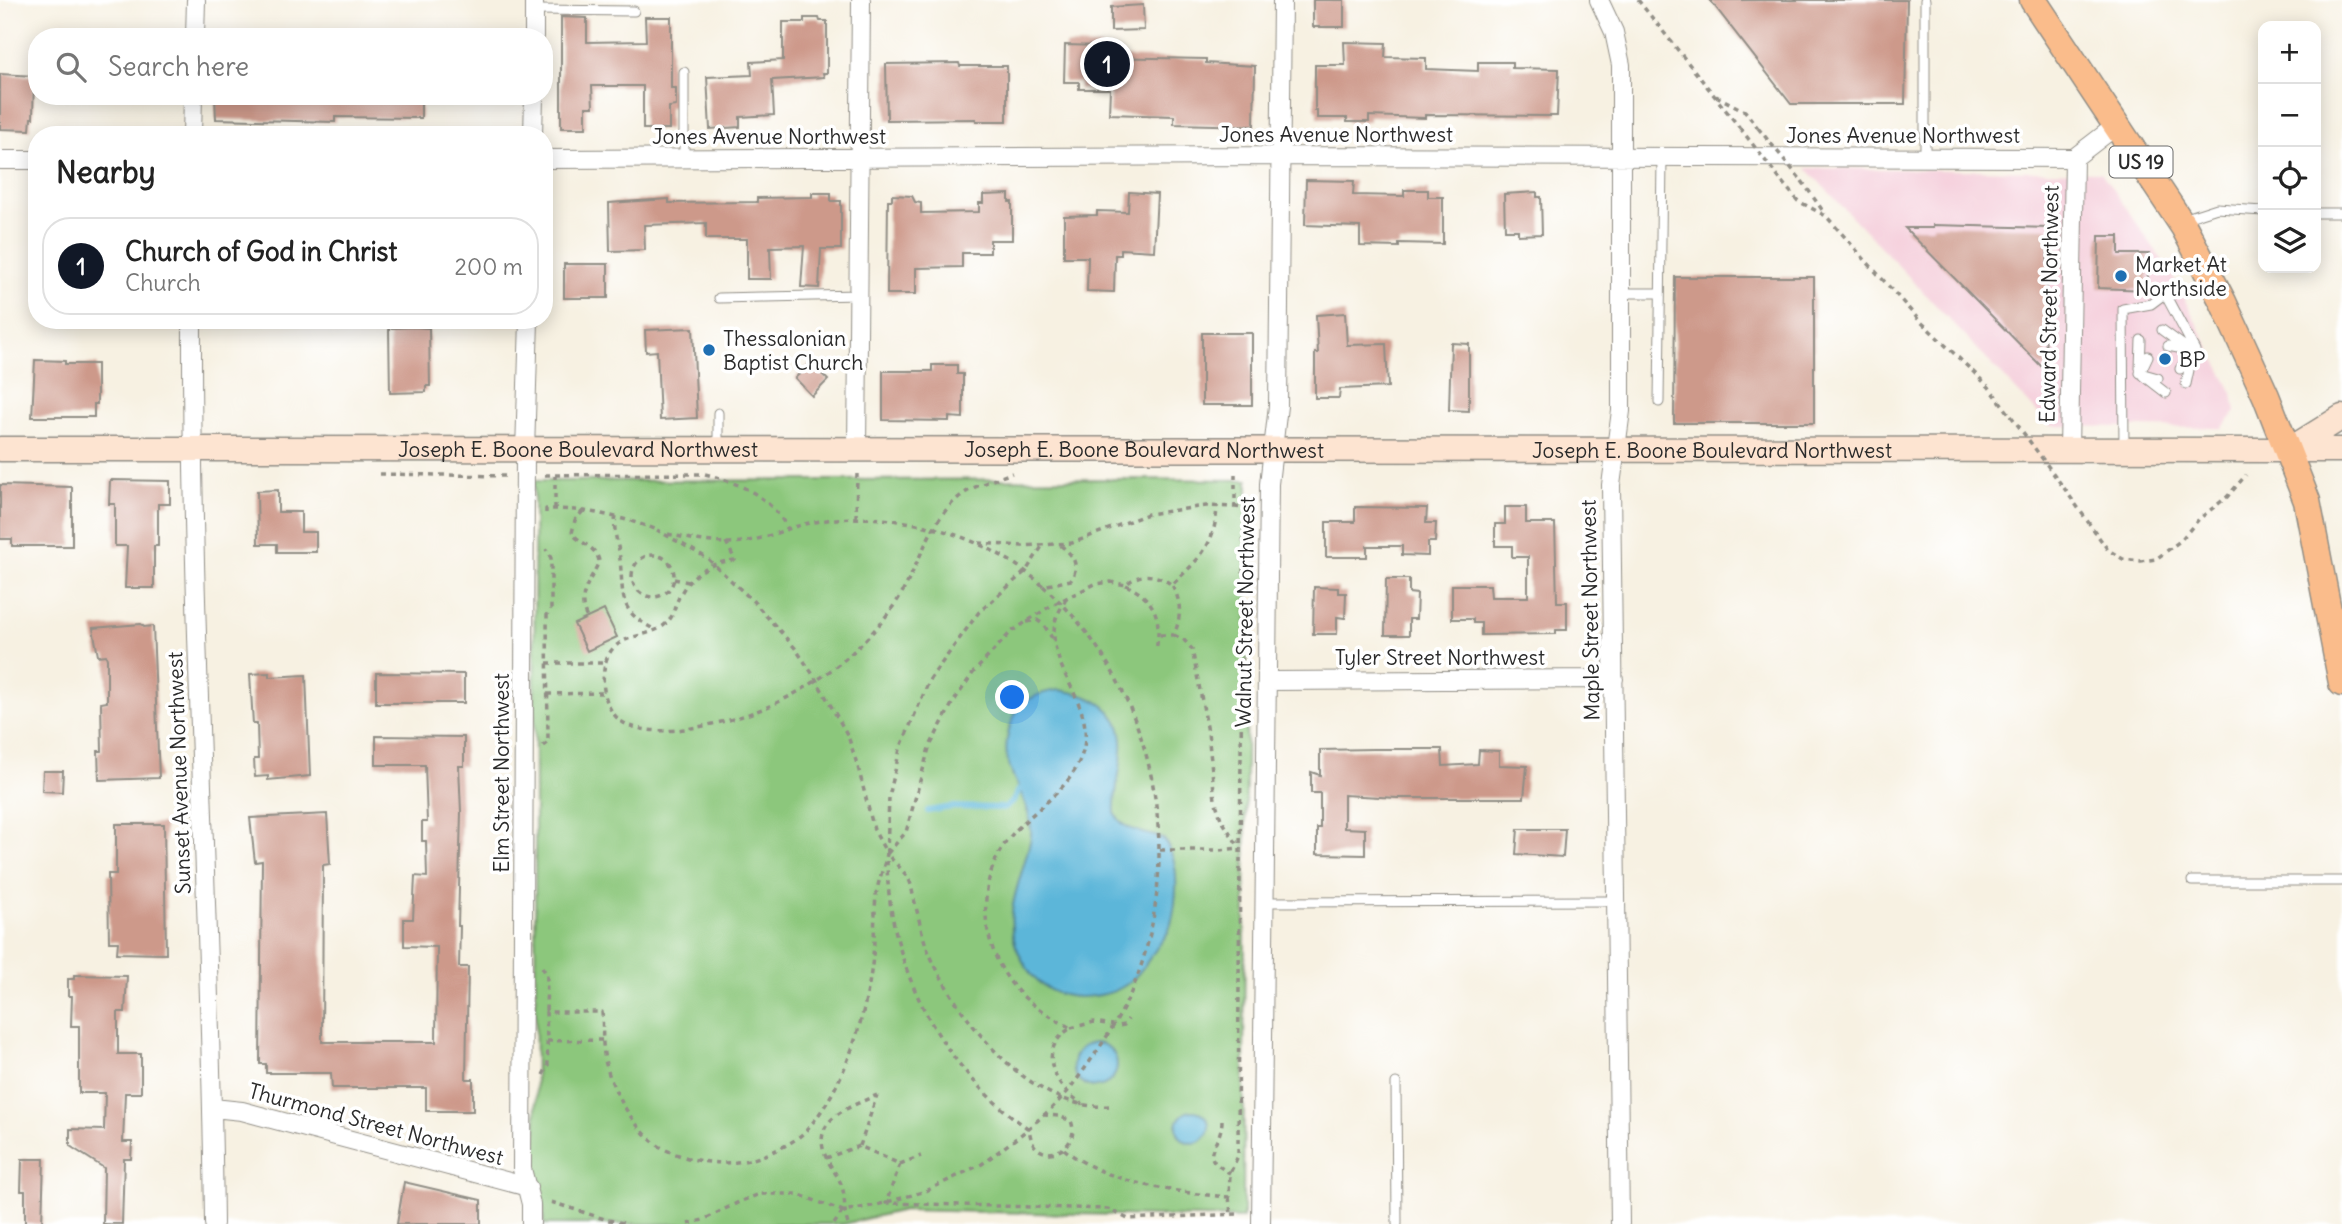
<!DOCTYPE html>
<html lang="en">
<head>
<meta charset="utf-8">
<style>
	body { margin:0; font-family:Delius,sans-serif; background:#f6f6f6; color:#222 }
	.controls { position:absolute; right:21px; top:21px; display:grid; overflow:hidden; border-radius:14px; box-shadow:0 4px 18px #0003 }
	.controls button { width:63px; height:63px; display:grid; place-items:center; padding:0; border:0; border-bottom:2px solid #e0e0e0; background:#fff; color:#222; font:35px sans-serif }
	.you { position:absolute; left:1013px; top:698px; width:24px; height:24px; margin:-18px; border:5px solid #fff; border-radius:50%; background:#1a73e8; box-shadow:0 0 0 10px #1a73e833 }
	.badge { display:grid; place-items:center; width:46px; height:46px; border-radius:50%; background:#111827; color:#fff; font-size:23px; font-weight:700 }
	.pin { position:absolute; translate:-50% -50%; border:4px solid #fff; box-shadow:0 2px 7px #0006 }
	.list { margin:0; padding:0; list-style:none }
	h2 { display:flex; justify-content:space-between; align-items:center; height:91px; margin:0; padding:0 28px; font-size:30px }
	h2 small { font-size:23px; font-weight:400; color:#767676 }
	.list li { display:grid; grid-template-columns:46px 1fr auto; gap:21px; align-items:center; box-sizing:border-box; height:98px; margin:0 14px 14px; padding:0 14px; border:2px solid #e0e0e0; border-radius:28px }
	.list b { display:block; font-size:26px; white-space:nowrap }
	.list p { margin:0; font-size:23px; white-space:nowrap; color:#767676 }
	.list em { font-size:23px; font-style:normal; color:#767676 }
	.icon { flex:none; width:38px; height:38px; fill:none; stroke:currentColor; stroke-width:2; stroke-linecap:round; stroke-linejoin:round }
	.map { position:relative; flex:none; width:2342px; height:1224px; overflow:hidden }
	.search { position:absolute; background:#fff; box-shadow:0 4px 18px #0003; left:28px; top:28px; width:525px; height:77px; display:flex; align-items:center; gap:18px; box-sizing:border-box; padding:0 24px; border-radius:28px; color:#767676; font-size:26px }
	.panel { position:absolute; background:#fff; box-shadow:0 4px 18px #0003; left:28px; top:126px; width:525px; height:203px; border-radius:28px }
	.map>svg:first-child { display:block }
</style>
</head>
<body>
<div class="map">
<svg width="2342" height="1224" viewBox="0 0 2342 1224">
	<rect width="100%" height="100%" fill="#fff"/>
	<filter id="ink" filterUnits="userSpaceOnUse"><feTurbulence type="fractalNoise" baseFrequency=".0143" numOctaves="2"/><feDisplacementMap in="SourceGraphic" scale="14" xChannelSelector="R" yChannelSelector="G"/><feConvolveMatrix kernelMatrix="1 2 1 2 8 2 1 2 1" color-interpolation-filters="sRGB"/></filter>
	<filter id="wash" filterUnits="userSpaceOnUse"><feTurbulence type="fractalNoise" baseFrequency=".00686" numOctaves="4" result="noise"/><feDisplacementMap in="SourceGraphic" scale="28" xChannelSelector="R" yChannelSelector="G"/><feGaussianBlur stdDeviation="1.57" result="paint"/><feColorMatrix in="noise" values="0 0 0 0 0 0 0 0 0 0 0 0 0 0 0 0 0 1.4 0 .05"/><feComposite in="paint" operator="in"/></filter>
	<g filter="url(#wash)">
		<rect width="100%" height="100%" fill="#f7f1e2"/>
		<path fill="#f5cfdb" d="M 1806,168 L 2101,172 L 2168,268 L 2233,393 L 2236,412 L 2222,428 L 2050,426 Z"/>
		<path fill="#8cc77c" stroke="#5c7954" stroke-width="2" d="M 1129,479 L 1248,480 L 1243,1218 L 904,1210 L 843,1224 L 544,1224 L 544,1209 L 536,1164 L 534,481 Z"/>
		<path fill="#5bb6d9" stroke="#437082" stroke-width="2" d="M 1059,690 C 1088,694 1120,706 1122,741 C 1124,765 1113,789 1115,813 C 1123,832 1146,832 1164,839 C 1167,845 1171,852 1173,858 C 1179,876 1176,914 1168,932 C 1165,938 1160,943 1156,949 C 1134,982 1122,996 1080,997 C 1058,997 1038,987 1027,968 C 1000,927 1014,900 1026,857 C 1028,848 1032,839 1031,831 C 1029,784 989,767 1015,715 C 1024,698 1041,692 1059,690 Z
			M1073 1065a22 22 0 1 1 44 0a22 22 0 1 1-44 0Z
			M1177 1127a16 16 0 1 1 32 0a16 16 0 1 1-32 0Z"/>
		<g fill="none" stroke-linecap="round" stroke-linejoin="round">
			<path stroke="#5bb6d9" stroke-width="6" d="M 928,811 L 952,807 L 1004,808 L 1013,801 L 1019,790"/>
		</g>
		<g id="blocks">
			<path fill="#cd998a" d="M 1313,0 L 1344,0 L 1344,27 L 1313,27 Z
				M 1710,0 L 1907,0 L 1905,104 L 1791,104 Z
				M 1143,5 L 1144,30 L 1111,31 L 1111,7 Z
				M 561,17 L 587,18 L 587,42 L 646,41 L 645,17 L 671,17 L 671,88 L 676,88 L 676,106 L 669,107 L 669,129 L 643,129 L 643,86 L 592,86 L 593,107 L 586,107 L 586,128 L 561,128 Z
				M 804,18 L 819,18 L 820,21 L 827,21 L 827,73 L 823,73 L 824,77 L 772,80 L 774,115 L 740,117 L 740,127 L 710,129 L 707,77 L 752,75 L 751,62 L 783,60 L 783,22 L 804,22 Z
				M 1344,42 L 1386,43 L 1385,57 L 1426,58 L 1426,69 L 1478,71 L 1478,62 L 1512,62 L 1512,68 L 1559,69 L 1557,116 L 1425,115 L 1425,118 L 1369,116 L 1369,122 L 1347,122 L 1347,118 L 1317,118 L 1317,110 L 1315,110 L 1315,65 L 1345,65 Z
				M 1065,45 L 1101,46 L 1101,57 L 1206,59 L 1206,63 L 1255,66 L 1254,126 L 1174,124 L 1174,116 L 1109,114 L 1110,89 L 1079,89 L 1079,82 L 1064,82 Z
				M 959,63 L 960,66 L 1007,66 L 1007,121 L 976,121 L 976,119 L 887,120 L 886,64 Z
				M 0,74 L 34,76 L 33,118 L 31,118 L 30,130 L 0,129 Z
				M 215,96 L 421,96 L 421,118 L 335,117 L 335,122 L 216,119 Z
				M 1306,180 L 1354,181 L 1353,195 L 1404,196 L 1404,190 L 1428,190 L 1428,197 L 1443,197 L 1443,244 L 1399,243 L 1399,247 L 1360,246 L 1360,227 L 1305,225 Z
				M 1129,192 L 1157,194 L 1154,251 L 1121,249 L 1121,255 L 1115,255 L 1114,292 L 1087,291 L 1088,257 L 1064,257 L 1064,216 L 1097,215 L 1097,211 L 1128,212 Z
				M 1537,192 L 1537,197 L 1541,197 L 1542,234 L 1518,235 L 1518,230 L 1505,230 L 1504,194 Z
				M 812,193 L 831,193 L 831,201 L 841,201 L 841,249 L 821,249 L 819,288 L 801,287 L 804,246 L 770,247 L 771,279 L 747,279 L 747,239 L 706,239 L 706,223 L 644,225 L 645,250 L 610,251 L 609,203 L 669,199 L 669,203 L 757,202 L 757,198 L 812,197 Z
				M 1009,194 L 1009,202 L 1012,202 L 1012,240 L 990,240 L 990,253 L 962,253 L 962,267 L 916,268 L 916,294 L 887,294 L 888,200 L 892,200 L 892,195 L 912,196 L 915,202 L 921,203 L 921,213 L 979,212 L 979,203 L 983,203 L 983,195 Z
				M 1933,225 L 2048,228 L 2045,370 L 1905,228 L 1933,228 Z
				M 2099,236 L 2119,236 L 2119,254 L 2149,254 L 2147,290 L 2098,288 Z
				M 564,264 L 608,264 L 608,298 L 564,298 Z
				M 1675,277 L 1814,277 L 1814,423 L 1674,423 Z
				M 1345,313 L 1347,345 L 1386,344 L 1388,387 L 1340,389 L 1339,398 L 1315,398 L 1315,353 L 1318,353 L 1316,315 Z
				M 415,327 L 429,328 L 430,386 L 426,386 L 426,392 L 390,393 L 389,328 Z
				M 693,328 L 697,418 L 660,420 L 657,351 L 646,352 L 645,330 Z
				M 1202,333 L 1252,333 L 1252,405 L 1202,405 Z
				M 1451,343 L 1469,344 L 1469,411 L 1449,410 Z
				M 35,360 L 65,361 L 65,364 L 97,364 L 97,404 L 94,404 L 94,417 L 32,417 Z
				M 811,363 L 828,380 L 812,396 L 795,378 Z
				M 932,365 L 957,365 L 957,374 L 963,374 L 963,418 L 949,417 L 949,421 L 883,420 L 883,371 L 932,371 Z
				M 110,480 L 170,481 L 170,504 L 158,504 L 158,546 L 154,546 L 154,588 L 125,588 L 127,546 L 115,546 L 115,504 L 109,504 Z
				M 0,485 L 72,487 L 72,546 L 12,546 L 12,539 L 0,539 Z
				M 278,490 L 278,512 L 301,512 L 301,532 L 316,532 L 316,552 L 277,552 L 277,544 L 258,544 L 257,491 Z
				M 1355,507 L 1427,508 L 1426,523 L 1436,523 L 1435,542 L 1428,542 L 1428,556 L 1402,555 L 1402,546 L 1367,546 L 1367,557 L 1326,557 L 1326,522 L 1355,522 Z
				M 1505,507 L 1526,507 L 1526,523 L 1555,523 L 1557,602 L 1567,602 L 1567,630 L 1556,630 L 1556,634 L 1481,635 L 1481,623 L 1473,623 L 1473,619 L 1452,619 L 1452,585 L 1490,585 L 1491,597 L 1528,597 L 1528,557 L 1512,557 L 1512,546 L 1495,546 L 1495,524 L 1505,524 Z
				M 1386,579 L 1409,579 L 1409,593 L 1417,594 L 1416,619 L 1409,619 L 1409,635 L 1385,635 Z
				M 1314,587 L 1338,588 L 1338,593 L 1346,593 L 1345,618 L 1337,617 L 1337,634 L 1313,634 Z
				M 604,610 L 617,637 L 587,651 L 574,624 Z
				M 141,624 L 144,627 L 153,626 L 159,778 L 99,780 L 98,751 L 102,751 L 101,703 L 107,702 L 107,659 L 106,655 L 98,656 L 93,628 Z
				M 269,673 L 269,677 L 306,675 L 310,776 L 268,780 L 268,776 L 255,777 L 254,759 L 258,759 L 257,724 L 253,724 L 250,674 Z
				M 376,673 L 464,674 L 464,703 L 376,703 Z
				M 376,736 L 464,737 L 464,766 L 459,766 L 461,812 L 458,926 L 460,926 L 459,967 L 468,967 L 466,1079 L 473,1079 L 473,1111 L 426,1111 L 426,1088 L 332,1088 L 331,1073 L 266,1073 L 266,1064 L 260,1064 L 262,861 L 255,862 L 250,818 L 327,814 L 330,864 L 323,865 L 322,1042 L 436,1042 L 437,947 L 404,946 L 404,919 L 413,919 L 415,876 L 427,877 L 426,841 L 422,841 L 422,822 L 427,822 L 425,765 L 376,765 Z
				M 1373,749 L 1442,749 L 1443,766 L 1478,764 L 1479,750 L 1499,751 L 1499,765 L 1527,766 L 1524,798 L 1398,798 L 1344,795 L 1344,828 L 1365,829 L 1365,855 L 1317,854 L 1317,828 L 1320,828 L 1320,793 L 1311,793 L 1311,772 L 1320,775 L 1320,750 Z
				M 43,771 L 63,771 L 62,792 L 42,791 Z
				M 116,824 L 164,824 L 166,954 L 117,953 L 118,942 L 109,942 L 108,874 L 116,874 Z
				M 1518,829 L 1565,829 L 1563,857 L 1516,854 Z
				M 74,975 L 127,976 L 125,1012 L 118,1012 L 118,1054 L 141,1054 L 141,1093 L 125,1093 L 123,1142 L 132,1142 L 131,1159 L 124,1159 L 122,1224 L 103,1224 L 104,1168 L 70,1146 L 70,1129 L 104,1130 L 105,1093 L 79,1093 L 79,1026 L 71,1026 L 72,996 L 68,996 L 68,979 L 74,979 Z
				M 22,1159 L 44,1159 L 42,1224 L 25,1224 L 25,1191 L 21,1191 Z
				M 404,1182 L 481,1200 L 481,1224 L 397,1224 Z"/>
		</g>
	</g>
	<g filter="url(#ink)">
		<use href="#blocks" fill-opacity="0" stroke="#918e86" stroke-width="2"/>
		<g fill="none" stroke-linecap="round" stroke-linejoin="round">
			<g stroke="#918e86" stroke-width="11">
				<path id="service" d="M 1925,0 L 1925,158
					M 534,10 L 634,11
					M 684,72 L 684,159
					M 2316,213 L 2342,213
					M 2183,219 L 2217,208 L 2263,211
					M 1622,293 L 1660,293
					M 2165,294 L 2195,350 L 2193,351 L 2186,384
					M 719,298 L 859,295
					M 2162,330 L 2188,349
					M 2168,346 L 2193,351 L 2180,369
					M 2148,356 L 2140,373 L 2158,378
					M 2140,368 L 2141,340
					M 2144,376 L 2166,393
					M 1659,402 L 1662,157
					M 718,449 L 718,413
					M 2124,449 L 2123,309 L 2151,304 L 2171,289
					M 2192,881 L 2342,881
					M 1265,902 L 1616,901
					M 1396,1083 L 1397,1224"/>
			</g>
			<g stroke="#918e86" stroke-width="20">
				<path id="minor" d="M 1599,0 L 1614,32 L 1621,65 L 1621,411 L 1611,485 L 1620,1224
					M 195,37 L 196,0
					M 534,37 L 534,0
					M 192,135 L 193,96
					M 533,135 L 534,96
					M 544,159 L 1280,156 L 2074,158 L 2117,125
					M 0,160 L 37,160
					M 192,320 C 191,622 211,923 214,1224
					M 529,320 L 525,451 L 522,1169 L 531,1204 L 531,1224
					M 857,451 L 861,0
					M 2069,451 L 2074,158
					M 1267,681 L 1614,679
					M 213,1108 L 242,1111 L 528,1187
					M 1261,1224 L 1269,484 L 1278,406 L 1282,0"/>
			</g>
			<g stroke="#918e86" stroke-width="27">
				<g id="secondary">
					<path id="s1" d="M 0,449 L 2342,450"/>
					<path d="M 2289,450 L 2342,417"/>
				</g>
			</g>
			<g stroke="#918e86" stroke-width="29">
				<path id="primary" d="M 2033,0 L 2184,227 L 2223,302 L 2266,396 L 2307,501 L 2342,683"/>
			</g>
			<path stroke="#918e86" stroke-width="3.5" stroke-dasharray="5 5" stroke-linecap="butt" d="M 1638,0 L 1740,128
				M 1716,96 L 1745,111 L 1758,128
				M 1802,181 L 1825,214
				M 1782,182 L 1798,201 L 1826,216 L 1918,319 L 1989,387 L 2011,416
				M 380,474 L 505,476
				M 705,474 C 740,483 770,496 788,529
				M 545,475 L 701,474
				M 2064,488 L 2108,550 L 2123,559 L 2141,561 L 2156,559 L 2180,541 L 2199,519 L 2227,497 L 2246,475
				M 555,509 L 555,476
				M 583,511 L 575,520 L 572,533 C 580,544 596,546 599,561 C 592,580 575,595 587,618
				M 546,513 L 546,509 C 586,508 621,517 658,530
				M 616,516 C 612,533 619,543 620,560 C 624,595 617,611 654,629
				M 856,518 L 857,474
				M 668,534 C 694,540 726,547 753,540 C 772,536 790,527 809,523 C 888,507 983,531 1043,586 L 1071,580 C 1081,564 1072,554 1059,544
				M 726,542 L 735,560 C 706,563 687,576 676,604 C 674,609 673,615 670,619 C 655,641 616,629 606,661 C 599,683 605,716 628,725 C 655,736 690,729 717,723 C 789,707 855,663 897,601 C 920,566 928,519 963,494 C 978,484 996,479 1012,473
				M 979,543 L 1022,546 L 1072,543 L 1148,514 L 1206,506 L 1235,507 L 1235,473
				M632 576a21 21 0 1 1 42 0a21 21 0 1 1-42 0Z
				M 674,579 L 689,582
				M 1126,585 C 1156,600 1162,618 1156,650
				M 1066,599 C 1062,607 1056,615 1055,623 C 1047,666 1089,697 1085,740 C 1079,792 1026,809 1002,848 C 975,892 983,950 1015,988 C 1029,1004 1052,1018 1071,1028 C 1035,1050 1054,1087 1083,1104
				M 1027,622 L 1037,620 L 1044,625 L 1052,638
				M 1160,635 L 1174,635 C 1181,618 1182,602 1172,585
				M 1174,635 L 1184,640 L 1192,649 L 1208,732 L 1215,800 L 1221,819 L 1239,847
				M 547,663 L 604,663
				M 547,694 L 604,693
				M 543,746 L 548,742 L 547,615 L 551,610 L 551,558 L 546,549
				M 1160,850 L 1219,850 L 1239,848
				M 887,853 L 889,797 L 900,749 L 930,679 L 979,612 L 1026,571 L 1043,545
				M 542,967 L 547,975 L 546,1012
				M 1071,1028 L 1094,1022 L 1119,1026 L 1124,1025 L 1128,1019
				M 547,1041 L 604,1040
				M 543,1075 L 548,1066 L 546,1012 L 602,1012 C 603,1026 602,1040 604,1054 C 608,1086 637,1136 666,1150 C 697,1164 733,1168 765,1155 C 781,1148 798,1141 809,1127 C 845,1086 865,1018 872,965 C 875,942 874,918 876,895 C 878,882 884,867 887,854 L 874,830 L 858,767 L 848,736 L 814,676 L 795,648 L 753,601 L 707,558 L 657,530
				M 1109,1106 C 1030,1112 959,1019 930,955 C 922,938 919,917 914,899 C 912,892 912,884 908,878 C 903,870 894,862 887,854 L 906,832 L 929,748 L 952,704 L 973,673 L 1011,632 L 1052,605 L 1095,584 L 1111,582 L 1126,585 C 1139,571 1158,574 1172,585 C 1199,558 1215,547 1217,506
				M 1222,1120 C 1222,1148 1194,1154 1230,1173
				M 860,1146 L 877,1095
				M 1064,1149 C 1105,1183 1177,1193 1229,1197 L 1230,1173 L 1238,1156 C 1239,940 1241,724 1244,508 L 1235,507
				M 826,1158 L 859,1146 L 900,1164 L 886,1203 L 1108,1209 L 1128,1219 L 1237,1214
				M 900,1164 L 921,1156
				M 1229,1197 L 1231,1214
				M 551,1202 L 608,1220 L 628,1224
				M 688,1224 L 703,1220 L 741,1201 L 760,1194 L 797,1194 L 843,1211 L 877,1205 L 926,1191 L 982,1164 L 1023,1133 L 1044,1115 L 1059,1116 L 1071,1121 C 1081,1146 1048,1164 1034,1145 C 1031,1141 1030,1134 1029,1129 C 941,1069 888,966 887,861
				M 834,1224 L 843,1211
				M 848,1224 C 843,1211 846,1199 842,1187 C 838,1174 828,1165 824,1152 C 813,1117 853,1106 877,1095"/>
			<use href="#service" stroke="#fff" stroke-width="9"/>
			<use href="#minor" stroke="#fff" stroke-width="18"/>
			<use href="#secondary" stroke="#fde4d1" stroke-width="24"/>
			<use href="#primary" stroke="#fabc8b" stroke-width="26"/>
			<path stroke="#918e86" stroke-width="3.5" stroke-dasharray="5 5" stroke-linecap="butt" d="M 1740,128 L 1782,182
				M 1758,128 L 1802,181
				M 2011,416 L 2064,488
				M 1043,586 C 1152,681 1187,846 1136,980 C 1126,1007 1111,1031 1095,1054 C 1079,1077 1065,1097 1044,1115"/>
		</g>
	</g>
	<g fill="#1f6fb2" stroke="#fff" stroke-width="2.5">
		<circle cx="2121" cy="276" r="7"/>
		<circle cx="709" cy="350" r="7"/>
		<circle cx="2165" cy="359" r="7"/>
	</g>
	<g text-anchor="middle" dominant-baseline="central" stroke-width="7" stroke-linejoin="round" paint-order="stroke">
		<rect fill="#fff" stroke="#6b6b6b" stroke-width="2" x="2109.5" y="146.5" width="63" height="31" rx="5"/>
		<g font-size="19" font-weight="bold" fill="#2b2b2b">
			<text x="2141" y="162">US 19</text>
		</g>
		<g font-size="21" fill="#2b2b2b" stroke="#fff">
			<text x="1336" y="134">Jones Avenue Northwest</text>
			<text x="1903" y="135">Jones Avenue Northwest</text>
			<text x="769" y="136">Jones Avenue Northwest</text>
			<text transform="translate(2049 304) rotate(-89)">Edward Street Northwest</text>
			<text stroke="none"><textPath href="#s1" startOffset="578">Joseph E. Boone Boulevard Northwest</textPath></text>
			<text stroke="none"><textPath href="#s1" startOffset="1144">Joseph E. Boone Boulevard Northwest</textPath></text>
			<text stroke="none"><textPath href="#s1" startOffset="1712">Joseph E. Boone Boulevard Northwest</textPath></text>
			<text transform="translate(1590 610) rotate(-91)">Maple Street Northwest</text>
			<text transform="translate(1245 612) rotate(-89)">Walnut Street Northwest</text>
			<text x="1440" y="657">Tyler Street Northwest</text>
			<text transform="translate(179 773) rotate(-92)">Sunset Avenue Northwest</text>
			<text transform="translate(501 773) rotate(-90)">Elm Street Northwest</text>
			<text transform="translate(376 1124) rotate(15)">Thurmond Street Northwest</text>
		</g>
		<g font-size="21" fill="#2b2b2b" stroke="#fff" text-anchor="start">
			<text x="2135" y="264">Market At<tspan x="2135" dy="24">Northside</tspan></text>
			<text x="723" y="338">Thessalonian<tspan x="723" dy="24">Baptist Church</tspan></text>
			<text x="2179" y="359">BP</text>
		</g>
	</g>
</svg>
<div class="controls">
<button>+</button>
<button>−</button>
<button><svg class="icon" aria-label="locate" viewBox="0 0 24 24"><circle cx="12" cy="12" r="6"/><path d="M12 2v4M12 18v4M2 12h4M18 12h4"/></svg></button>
<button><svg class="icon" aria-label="layers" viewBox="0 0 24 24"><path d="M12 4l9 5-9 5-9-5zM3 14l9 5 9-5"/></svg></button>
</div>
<div class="you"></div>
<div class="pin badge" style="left:1107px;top:64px">1</div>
<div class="search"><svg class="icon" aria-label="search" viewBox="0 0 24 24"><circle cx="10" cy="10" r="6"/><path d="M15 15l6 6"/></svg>Search here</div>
<section class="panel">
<h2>Nearby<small></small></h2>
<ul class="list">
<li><span class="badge">1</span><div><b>Church of God in Christ</b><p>Church</p></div><em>200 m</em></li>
</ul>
</section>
</div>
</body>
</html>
